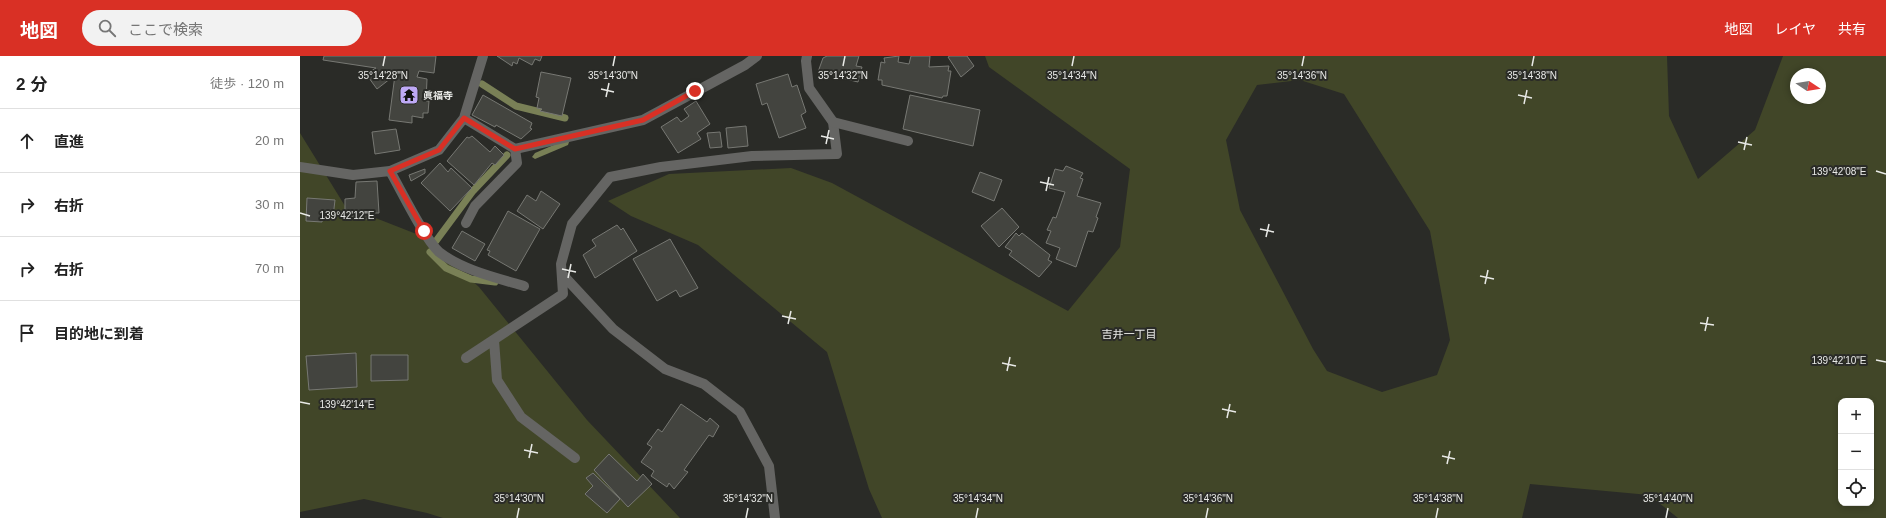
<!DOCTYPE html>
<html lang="ja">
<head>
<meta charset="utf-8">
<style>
	body { margin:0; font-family:Arial,"Noto Sans JP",sans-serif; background:#f2f2f2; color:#222 }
	.controls { position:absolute; right:12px; bottom:12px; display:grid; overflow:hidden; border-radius:8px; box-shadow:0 2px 6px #0003 }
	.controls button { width:36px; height:36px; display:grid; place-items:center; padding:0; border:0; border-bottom:1px solid #e0e0e0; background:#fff; color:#222; font:20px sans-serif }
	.compass { position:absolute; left:1490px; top:12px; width:36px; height:36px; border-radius:50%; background:#fff; box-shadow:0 2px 6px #0003; rotate:102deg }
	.stop { position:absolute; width:12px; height:12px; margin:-9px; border:3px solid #d93025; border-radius:50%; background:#fff }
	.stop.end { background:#d93025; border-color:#fff; box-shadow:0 1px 4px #0008 }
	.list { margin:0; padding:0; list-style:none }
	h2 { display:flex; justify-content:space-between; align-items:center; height:52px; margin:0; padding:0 16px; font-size:17px }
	h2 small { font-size:13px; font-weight:400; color:#767676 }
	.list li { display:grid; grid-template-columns:26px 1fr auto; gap:12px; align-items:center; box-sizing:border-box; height:64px; padding:0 16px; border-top:1px solid #e0e0e0 }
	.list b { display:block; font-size:15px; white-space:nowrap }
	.list em { font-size:13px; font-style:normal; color:#767676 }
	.icon { flex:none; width:22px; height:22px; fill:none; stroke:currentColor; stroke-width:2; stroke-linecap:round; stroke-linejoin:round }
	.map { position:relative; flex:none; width:1586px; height:462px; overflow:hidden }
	header { display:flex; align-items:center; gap:24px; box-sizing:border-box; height:56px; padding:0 20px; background:#d93025; color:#fff }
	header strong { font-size:19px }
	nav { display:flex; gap:22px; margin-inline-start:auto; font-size:14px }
	.search { width:280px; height:36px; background:#f2f2f2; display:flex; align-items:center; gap:10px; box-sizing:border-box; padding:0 14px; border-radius:22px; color:#767676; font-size:15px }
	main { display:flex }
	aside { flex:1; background:#fff }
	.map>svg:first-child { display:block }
</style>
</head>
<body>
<header>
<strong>地図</strong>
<div class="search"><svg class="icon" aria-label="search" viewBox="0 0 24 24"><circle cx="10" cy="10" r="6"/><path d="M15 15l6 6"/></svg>ここで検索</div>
<nav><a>地図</a><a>レイヤ</a><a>共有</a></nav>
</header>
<main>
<aside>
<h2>2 分<small>徒歩 · 120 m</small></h2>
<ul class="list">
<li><svg class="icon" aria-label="ahead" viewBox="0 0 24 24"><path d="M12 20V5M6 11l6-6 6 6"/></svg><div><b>直進</b></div><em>20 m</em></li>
<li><svg class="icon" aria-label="right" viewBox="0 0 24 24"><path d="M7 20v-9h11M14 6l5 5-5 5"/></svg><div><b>右折</b></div><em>30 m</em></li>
<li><svg class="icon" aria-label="right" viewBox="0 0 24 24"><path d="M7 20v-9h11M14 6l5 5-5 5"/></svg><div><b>右折</b></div><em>70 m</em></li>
<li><svg class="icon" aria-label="arrive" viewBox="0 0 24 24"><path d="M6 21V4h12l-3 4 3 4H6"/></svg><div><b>目的地に到着</b></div></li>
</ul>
</aside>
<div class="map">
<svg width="1586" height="462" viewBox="0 0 1586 462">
	<rect width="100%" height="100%" fill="#2a2b27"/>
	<path fill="#414628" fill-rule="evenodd" d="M 685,0 L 1367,0 L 1369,60 L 1398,123 L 1455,74 L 1483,0 L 1586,0 L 1586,462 L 1378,462 L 1349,439 L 1230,428 L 1222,462 L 582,462 L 569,433 L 527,296 L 398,189 L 331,160 L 308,145 L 369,118 L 491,112 L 532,127 L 768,255 L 820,191 L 830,113 L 689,11 ZM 1496,18 L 1520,18 L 1520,42 L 1496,42 ZM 1000,24 L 1044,38 L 1130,175 L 1150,284 L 1137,319 L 1082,336 L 1027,315 L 1013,293 L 940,154 L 926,84 L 957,29 ZM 1541,345 L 1571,345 L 1571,447 L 1541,447 Z
		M 0,77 L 45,150 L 124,181 L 179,231 L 287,364 L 380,462 L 143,462 L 127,457 L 64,443 L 0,456 Z"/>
	<path fill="#798056" d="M 263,85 L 269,86 L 268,89 L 235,103 L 232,101 L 235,97 Z"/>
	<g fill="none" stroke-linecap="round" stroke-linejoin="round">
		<path stroke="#798056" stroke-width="7" d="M 182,28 L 216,50 L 265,62
			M 136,185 L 173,135 L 207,99
			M 130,196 L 146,212 L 171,223 L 195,226"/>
	</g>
	<path fill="#43443f" stroke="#777873" d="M 24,0 L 136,0 L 134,17 L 119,15 L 117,21 L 127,23 L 126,45 L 129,45 L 128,57 L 123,57 L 123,62 L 112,60 L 112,67 L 89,64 L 95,19 L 77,33 L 66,18 L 76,12 L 23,4 Z
		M 197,0 L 242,0 L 240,5 L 235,3 L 232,9 L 219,2 L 217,8 L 213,6 L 212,10 Z
		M 527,0 L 559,0 L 556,10 L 562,11 L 558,26 L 518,16 L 523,2 Z
		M 599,0 L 598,6 L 609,8 L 611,0 L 630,0 L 629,11 L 649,10 L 648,15 L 651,15 L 647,40 L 643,40 L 642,42 L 582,29 L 582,24 L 578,24 L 581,6 L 585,7 L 584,2 Z
		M 650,0 L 667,0 L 674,10 L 661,21 L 648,1 Z
		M 241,16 L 271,22 L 262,60 L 240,55 L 242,53 L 237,52 L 239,42 L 236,41 Z
		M 488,18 L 492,31 L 497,29 L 506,56 L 501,59 L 506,72 L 479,82 L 467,47 L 462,49 L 456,28 Z
		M 183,39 L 232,67 L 230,72 L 232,73 L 221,83 L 196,69 L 195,71 L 172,59 Z
		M 610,39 L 680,54 L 673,90 L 603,73 Z
		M 396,45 L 410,68 L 397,77 L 401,83 L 378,97 L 361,71 L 377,61 L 381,66 L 389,60 L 384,53 Z
		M 446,70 L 448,90 L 428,92 L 426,72 Z
		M 96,73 L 100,94 L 75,98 L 72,76 Z
		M 420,76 L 422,91 L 410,92 L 407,77 Z
		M 172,80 L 190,96 L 195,90 L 204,99 L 195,109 L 192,107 L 174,129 L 147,105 L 167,81 L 169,82 Z
		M 140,107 L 148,116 L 151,112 L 172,132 L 150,155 L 121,127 Z
		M 766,110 L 783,117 L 780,122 L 783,123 L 777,140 L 801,147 L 796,161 L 798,162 L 793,176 L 788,175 L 776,211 L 756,203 L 760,192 L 746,187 L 751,175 L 747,174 L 753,161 L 756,162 L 765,136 L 749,132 L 755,113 L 763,115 Z
		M 125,113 L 125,117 L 111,125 L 109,119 Z
		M 680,116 L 702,124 L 694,145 L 672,136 Z
		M 77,125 L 79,157 L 67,157 L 68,163 L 55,163 L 55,160 L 45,161 L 45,143 L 55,142 L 56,126 Z
		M 241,135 L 260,148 L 243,173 L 217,155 L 227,139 L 236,145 Z
		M 7,142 L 35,144 L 33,161 L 23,161 L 22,166 L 6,165 Z
		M 702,152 L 719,171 L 699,191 L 681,170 Z
		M 208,155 L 240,173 L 216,215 L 188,199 L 190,195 L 187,194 Z
		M 317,169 L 321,174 L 323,172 L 337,195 L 295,222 L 283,199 L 296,190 L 292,184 Z
		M 162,175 L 185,188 L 175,205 L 152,192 Z
		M 716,177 L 719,180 L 722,177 L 750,199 L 748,204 L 752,206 L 739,221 L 709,199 L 712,195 L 705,191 Z
		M 370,183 L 398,232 L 380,241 L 376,234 L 357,245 L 333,203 Z
		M 56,297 L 57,331 L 9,334 L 6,300 Z
		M 71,299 L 108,299 L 108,324 L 71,325 Z
		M 381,348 L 407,366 L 410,362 L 419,370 L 413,381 L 409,379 L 384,414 L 388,416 L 374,433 L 369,427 L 367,431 L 351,420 L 354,415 L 341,406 L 352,391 L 347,388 L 358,373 L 362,376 Z
		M 309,398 L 337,425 L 343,418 L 352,428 L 328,451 L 294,414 Z
		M 293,417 L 320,443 L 307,457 L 285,438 L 293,430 L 286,422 Z"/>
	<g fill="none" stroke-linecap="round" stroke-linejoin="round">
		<path stroke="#656563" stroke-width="10" d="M 90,115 C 101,134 124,182 139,196 C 162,214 197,222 224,230
			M 262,218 L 313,273 L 365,313 L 404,328 L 440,356 L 469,410 L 475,462
			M 194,284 L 197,324 L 221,361 L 275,402
			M 166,302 L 263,238 L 261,208 L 272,168 L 310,121 L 361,111 L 452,100 L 537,98 L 533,66 L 509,32 L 506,5 L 507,0"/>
		<path stroke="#656563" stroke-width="10" d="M 164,62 L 215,93 L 343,64 L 445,9 L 457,0
			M 533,66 L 608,85
			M 0,111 L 53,119 L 90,115 L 139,94 L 164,62 L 183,0
			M 166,167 L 175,150 L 217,107 L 215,93"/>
	</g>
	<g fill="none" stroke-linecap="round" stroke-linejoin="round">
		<path stroke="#d93025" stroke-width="5" d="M 124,175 L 90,115 L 139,94 L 164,62 L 215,93 L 343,64 L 395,35"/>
	</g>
	<path fill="none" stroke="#e9eae7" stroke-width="1.5" d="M 83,10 L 85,0M 313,10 L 315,0M 543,10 L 545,0M 772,10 L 774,0M 1002,10 L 1004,0M 1232,10 L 1234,0M 301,33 L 314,36M 1218,39 L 1232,42M 306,41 L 309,27M 1224,48 L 1227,34M 521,80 L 534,83M 1438,86 L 1452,89M 526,88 L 529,74M 1444,94 L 1447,81M 1576,115 L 1586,118M 740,126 L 754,129M 746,135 L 749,121M 0,157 L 10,160M 960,173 L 974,176M 966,181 L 969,168M 262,213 L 276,216M 1180,220 L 1194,223M 268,222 L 271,208M 1185,228 L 1188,214M 482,260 L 496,263M 1400,267 L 1414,269M 488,268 L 491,255M 1405,275 L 1408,261M 1576,304 L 1586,306M 702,307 L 716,310M 707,315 L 710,301M 0,346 L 10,348M 922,353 L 936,356M 927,362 L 930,348M 224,394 L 238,397M 1142,400 L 1155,403M 229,402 L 232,388M 1147,408 L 1150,395M 217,462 L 219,452M 446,462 L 448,452M 676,462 L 678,452M 906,462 L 908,452M 1136,462 L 1138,452M 1366,462 L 1368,452"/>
	<defs>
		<g id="temple-square" transform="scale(1)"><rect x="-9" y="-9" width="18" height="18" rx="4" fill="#bea9f5" stroke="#2a2b27"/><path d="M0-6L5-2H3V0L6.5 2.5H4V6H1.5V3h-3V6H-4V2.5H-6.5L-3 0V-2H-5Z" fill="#111"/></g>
	</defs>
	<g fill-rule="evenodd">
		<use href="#temple-square" x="109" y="39"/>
	</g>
	<g text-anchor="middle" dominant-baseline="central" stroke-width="4" stroke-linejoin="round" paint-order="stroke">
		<g font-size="10" font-weight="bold" fill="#e9eae7" stroke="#2a2b27" text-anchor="start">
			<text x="123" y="39">眞福寺</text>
		</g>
		<g font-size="11" fill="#e9eae7" stroke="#2a2b27">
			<text x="829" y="278">吉井一丁目</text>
		</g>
	</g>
	<g font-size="10" text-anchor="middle" fill="#e9eae7" stroke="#2a2b27" stroke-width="4" stroke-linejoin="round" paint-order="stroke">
		<text x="83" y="23">35°14'28"N</text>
		<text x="313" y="23">35°14'30"N</text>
		<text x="543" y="23">35°14'32"N</text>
		<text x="772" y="23">35°14'34"N</text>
		<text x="1002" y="23">35°14'36"N</text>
		<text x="1232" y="23">35°14'38"N</text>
		<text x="1539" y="119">139°42'08"E</text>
		<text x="47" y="163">139°42'12"E</text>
		<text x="1539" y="308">139°42'10"E</text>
		<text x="47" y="352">139°42'14"E</text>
		<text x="219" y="446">35°14'30"N</text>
		<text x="448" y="446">35°14'32"N</text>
		<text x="678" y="446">35°14'34"N</text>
		<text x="908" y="446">35°14'36"N</text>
		<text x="1138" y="446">35°14'38"N</text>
		<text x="1368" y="446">35°14'40"N</text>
	</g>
</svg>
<div class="controls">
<button>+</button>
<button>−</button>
<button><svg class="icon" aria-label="locate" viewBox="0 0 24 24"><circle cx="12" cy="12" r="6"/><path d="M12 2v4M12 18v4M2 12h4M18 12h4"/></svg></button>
</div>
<svg class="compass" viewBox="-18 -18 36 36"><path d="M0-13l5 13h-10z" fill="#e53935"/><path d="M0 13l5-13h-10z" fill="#767676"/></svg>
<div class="stop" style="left:124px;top:175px"></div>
<div class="stop end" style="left:395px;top:35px"></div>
</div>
</main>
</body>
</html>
